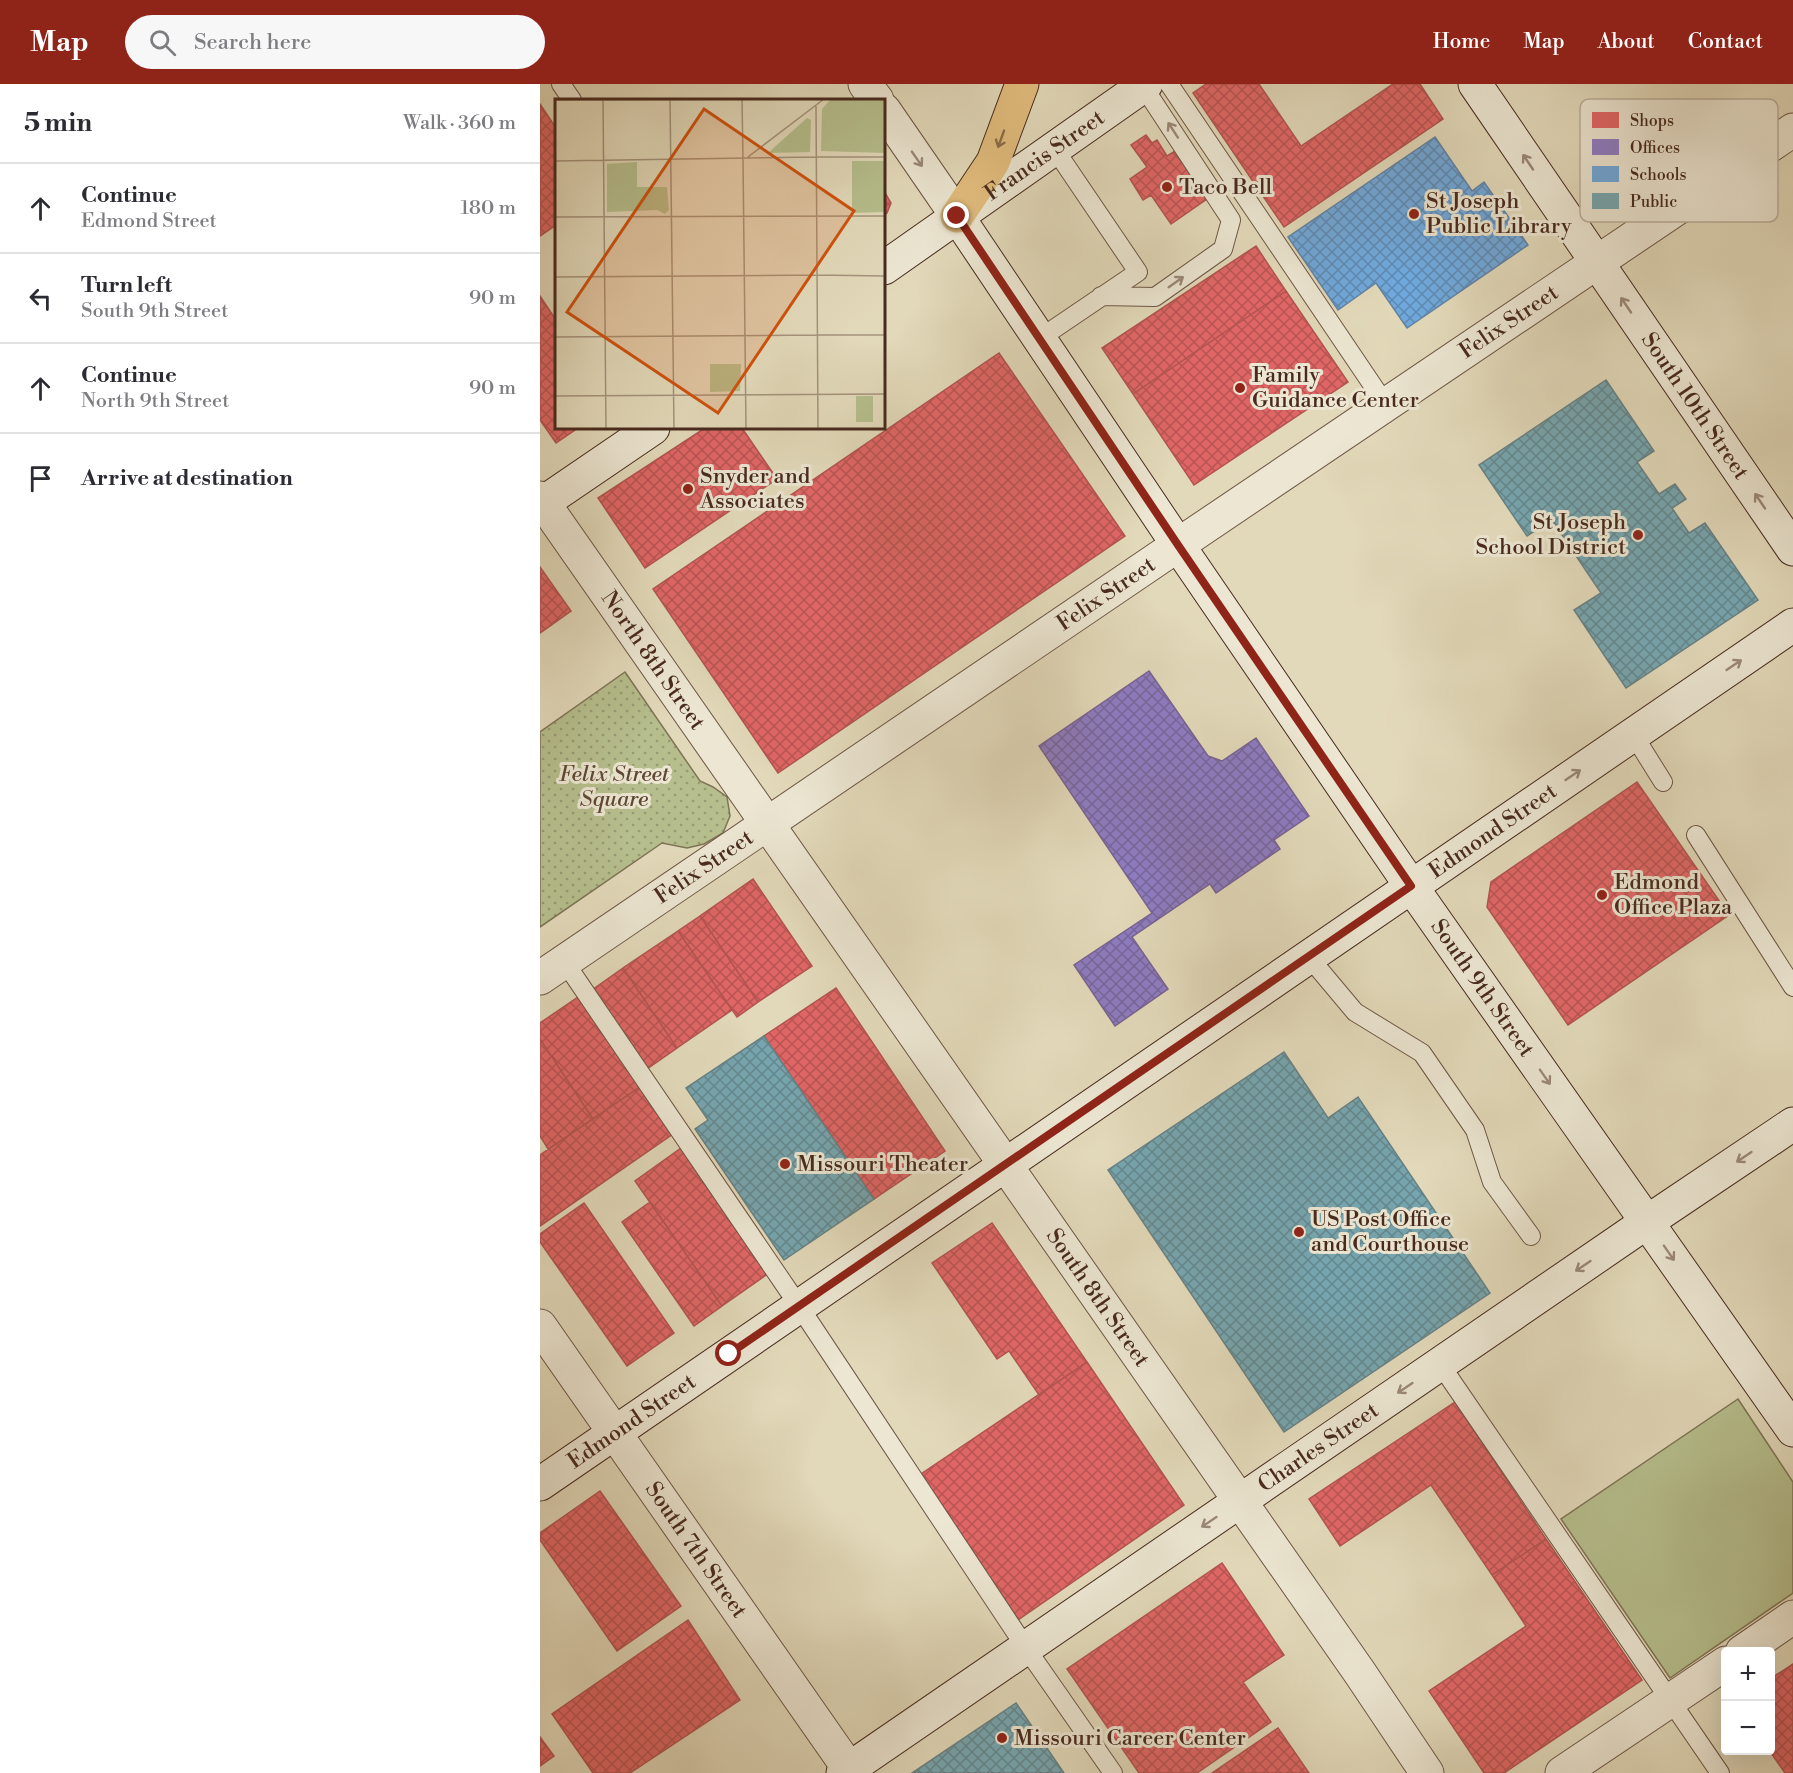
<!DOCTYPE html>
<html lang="en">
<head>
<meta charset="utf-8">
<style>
	body { margin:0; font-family:"Libre Bodoni",serif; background:#f7f7f7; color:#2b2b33 }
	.controls { position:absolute; right:18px; bottom:18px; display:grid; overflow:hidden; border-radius:6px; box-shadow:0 6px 24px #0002 }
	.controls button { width:54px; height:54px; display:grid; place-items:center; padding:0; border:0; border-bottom:2px solid #e1e1e2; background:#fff; color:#2b2b33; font:30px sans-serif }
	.stop { position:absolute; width:18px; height:18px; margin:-14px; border:4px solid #8f2418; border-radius:50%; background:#fff }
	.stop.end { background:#8f2418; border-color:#fff; box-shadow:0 2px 6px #0008 }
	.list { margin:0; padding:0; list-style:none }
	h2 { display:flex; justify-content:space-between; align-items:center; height:78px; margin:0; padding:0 24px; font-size:26px }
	h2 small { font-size:20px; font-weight:400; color:#7c7c81 }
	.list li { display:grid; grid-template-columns:39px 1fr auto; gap:18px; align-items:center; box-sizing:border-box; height:90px; padding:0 24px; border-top:2px solid #e1e1e2 }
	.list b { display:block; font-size:22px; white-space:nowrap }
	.list p { margin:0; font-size:20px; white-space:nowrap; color:#7c7c81 }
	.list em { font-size:20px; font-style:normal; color:#7c7c81 }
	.icon { flex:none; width:33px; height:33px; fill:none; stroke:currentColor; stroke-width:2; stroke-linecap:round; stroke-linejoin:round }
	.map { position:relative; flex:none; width:1253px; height:1689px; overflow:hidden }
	header { display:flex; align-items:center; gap:36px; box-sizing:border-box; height:84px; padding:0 30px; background:#8f2418; color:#fff }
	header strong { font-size:28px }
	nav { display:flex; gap:33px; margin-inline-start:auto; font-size:21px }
	.search { width:420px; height:54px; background:#f7f7f7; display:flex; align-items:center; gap:15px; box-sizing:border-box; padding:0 21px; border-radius:33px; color:#7c7c81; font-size:22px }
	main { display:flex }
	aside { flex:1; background:#fff }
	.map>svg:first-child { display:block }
</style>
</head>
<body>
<header>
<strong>Map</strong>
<div class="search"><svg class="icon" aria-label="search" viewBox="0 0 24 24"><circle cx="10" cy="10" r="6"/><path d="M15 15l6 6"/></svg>Search here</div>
<nav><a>Home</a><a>Map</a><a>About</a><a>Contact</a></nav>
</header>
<main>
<aside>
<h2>5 min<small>Walk · 360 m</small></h2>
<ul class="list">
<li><svg class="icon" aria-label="ahead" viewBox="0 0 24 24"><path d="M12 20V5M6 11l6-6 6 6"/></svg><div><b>Continue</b><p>Edmond Street</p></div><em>180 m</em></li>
<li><svg class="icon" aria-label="left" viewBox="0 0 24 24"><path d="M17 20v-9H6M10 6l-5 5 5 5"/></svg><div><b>Turn left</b><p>South 9th Street</p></div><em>90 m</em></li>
<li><svg class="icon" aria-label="ahead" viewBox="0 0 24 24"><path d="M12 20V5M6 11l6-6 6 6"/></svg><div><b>Continue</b><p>North 9th Street</p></div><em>90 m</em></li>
<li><svg class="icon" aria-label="arrive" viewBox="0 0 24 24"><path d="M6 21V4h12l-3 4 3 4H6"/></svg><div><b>Arrive at destination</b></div></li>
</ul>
</aside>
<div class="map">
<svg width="1253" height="1689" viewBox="0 0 1253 1689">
	<defs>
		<pattern id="park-dots" width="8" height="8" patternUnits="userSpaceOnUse" patternTransform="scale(1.5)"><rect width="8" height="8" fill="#b6be8d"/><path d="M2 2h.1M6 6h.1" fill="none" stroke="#969b73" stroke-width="1.8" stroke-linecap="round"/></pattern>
		<pattern id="shops-cross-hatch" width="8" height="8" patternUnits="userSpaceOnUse" patternTransform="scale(1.5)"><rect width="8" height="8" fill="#e06666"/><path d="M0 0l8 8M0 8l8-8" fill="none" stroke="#b85453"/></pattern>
		<pattern id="offices-cross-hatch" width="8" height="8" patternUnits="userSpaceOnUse" patternTransform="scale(1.5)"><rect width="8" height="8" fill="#8e7cc3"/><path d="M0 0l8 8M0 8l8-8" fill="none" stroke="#76669e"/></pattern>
		<pattern id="schools-cross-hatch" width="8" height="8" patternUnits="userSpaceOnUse" patternTransform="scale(1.5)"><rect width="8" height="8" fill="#6fa8dc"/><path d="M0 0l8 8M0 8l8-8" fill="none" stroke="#5d89b2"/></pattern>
		<pattern id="public-cross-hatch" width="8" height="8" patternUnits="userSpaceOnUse" patternTransform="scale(1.5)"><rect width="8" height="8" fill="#76a5af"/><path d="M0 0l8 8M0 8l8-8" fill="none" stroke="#63878e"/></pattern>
	</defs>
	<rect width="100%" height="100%" fill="#e2d9ba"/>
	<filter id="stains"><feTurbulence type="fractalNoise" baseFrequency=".00333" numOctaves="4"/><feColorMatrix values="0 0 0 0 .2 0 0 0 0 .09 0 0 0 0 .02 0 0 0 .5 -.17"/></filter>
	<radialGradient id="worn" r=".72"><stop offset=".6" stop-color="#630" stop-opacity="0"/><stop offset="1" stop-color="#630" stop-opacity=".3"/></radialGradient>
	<path fill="#b6be8d" stroke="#7f7456" stroke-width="1.5" d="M 1198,1315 L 1253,1398 L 1253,1509 L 1130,1594 L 1021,1435 Z"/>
	<path fill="url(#park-dots)" stroke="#7f7456" stroke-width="1.5" d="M 85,588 L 160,697 L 173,703 L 187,713 L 190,732 L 183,749 L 164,760 L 147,764 L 122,759 L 0,843 L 0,648 Z"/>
	<path fill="url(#shops-cross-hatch)" stroke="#b25450" stroke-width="1.5" d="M 666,0 L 719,0 L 761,62 L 853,0 L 880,0 L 903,35 L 744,143 L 653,9 Z
		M 0,20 L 16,44 L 16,141 L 0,152 Z
		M 606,51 L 612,59 L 617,56 L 627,72 L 635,67 L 667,115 L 631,140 L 611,111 L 603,116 L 590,95 L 607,83 L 591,61 Z
		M 344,107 L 351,119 L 347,129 L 344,131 Z
		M 716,162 L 746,207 L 593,310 L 562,264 Z
		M 746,207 L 808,298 L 654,401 L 593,310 Z
		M 0,212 L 16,236 L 16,344 L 38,344 L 16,359 L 0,336 Z
		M 459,269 L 585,452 L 238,689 L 113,505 Z
		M 165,344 L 202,344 L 237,395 L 105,484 L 58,414 Z
		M 0,483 L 31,527 L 0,549 Z
		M 1097,698 L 1189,831 L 1028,941 L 947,823 L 951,798 Z
		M 213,795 L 272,882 L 218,918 L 160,832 Z
		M 160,832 L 218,918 L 197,933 L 138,847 Z
		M 138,847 L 192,926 L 137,964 L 83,884 Z
		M 83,884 L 137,964 L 107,985 L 52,906 Z
		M 296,904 L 405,1067 L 334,1115 L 224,952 Z
		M 38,913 L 101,1002 L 53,1035 L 0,955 L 0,939 Z
		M 0,955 L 53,1035 L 8,1065 L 0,1052 Z
		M 101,1002 L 133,1050 L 0,1142 L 0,1071 Z
		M 141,1064 L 229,1189 L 182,1222 L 95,1097 Z
		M 110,1118 L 182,1222 L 154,1242 L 82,1138 Z
		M 44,1119 L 134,1249 L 87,1282 L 0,1158 L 0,1150 Z
		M 452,1139 L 547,1278 L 499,1311 L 469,1267 L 457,1275 L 392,1179 Z
		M 547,1278 L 644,1421 L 478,1536 L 378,1392 Z
		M 915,1318 L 1006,1455 L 952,1491 L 891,1401 L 800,1462 L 769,1415 Z
		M 60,1407 L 141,1522 L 77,1567 L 0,1456 L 0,1449 Z
		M 1006,1455 L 1102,1596 L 964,1689 L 944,1689 L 889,1607 L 986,1542 L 952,1491 Z
		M 682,1479 L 744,1571 L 703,1598 L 731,1638 L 657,1689 L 599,1689 L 527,1585 Z
		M 148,1536 L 200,1616 L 90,1689 L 53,1689 L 12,1630 Z
		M 1253,1580 L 1253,1689 L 1245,1689 L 1229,1666 L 1230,1595 Z
		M 738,1644 L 769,1689 L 672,1689 Z
		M 0,1653 L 14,1672 L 0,1682 Z"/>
	<path fill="url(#offices-cross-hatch)" stroke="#796392" stroke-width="1.5" d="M 609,587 L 668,672 L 682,677 L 716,654 L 769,732 L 734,756 L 740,765 L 676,809 L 670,800 L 592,853 L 628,905 L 575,942 L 534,881 L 612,829 L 499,662 Z"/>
	<path fill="url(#schools-cross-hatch)" stroke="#6382a3" stroke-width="1.5" d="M 895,53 L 932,107 L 944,98 L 988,161 L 867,244 L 836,199 L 798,226 L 748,153 Z"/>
	<path fill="url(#public-cross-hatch)" stroke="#688084" stroke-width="1.5" d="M 1066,296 L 1114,367 L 1097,378 L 1119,410 L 1135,400 L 1146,415 L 1132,424 L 1149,449 L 1165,439 L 1218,516 L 1086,604 L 1034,526 L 1061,509 L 1012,436 L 987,452 L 939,381 Z
		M 224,952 L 334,1115 L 244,1176 L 155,1045 L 168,1036 L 146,1004 Z
		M 744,968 L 788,1034 L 818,1013 L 950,1209 L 744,1348 L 568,1086 Z
		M 476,1619 L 524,1689 L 372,1689 Z"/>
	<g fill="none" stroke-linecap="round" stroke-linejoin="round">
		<g stroke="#6e5645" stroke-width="20">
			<path id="service" d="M 21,0 L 32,16
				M 629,0 L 846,321
				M 561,212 L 615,213 L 683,165 L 691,136 L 603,2
				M 499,255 L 598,188 L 514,64
				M 1093,650 L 1123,698
				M 1156,751 L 1253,903
				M 768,872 L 815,928 L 882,969 L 935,1046 L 952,1098 L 991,1152
				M 24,877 L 259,1222 L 486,1564 L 573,1689
				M 900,1280 L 1180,1689"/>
		</g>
		<g stroke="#6e5645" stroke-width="35">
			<g id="minor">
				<path d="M 325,0 L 337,16"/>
				<path d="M 344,26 L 417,132"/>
				<path id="s1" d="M 0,1242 L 312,1689"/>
				<path d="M 1202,1568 L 1253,1533"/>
				<path d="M 1022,1689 L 1186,1579"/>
			</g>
		</g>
		<g stroke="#6e5645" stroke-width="35">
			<g id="tertiary">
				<path id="s2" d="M 0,414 L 820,1589 L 887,1689"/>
				<path id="s3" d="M 0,894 L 638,461 L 1253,46"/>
			</g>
		</g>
		<g stroke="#482a1e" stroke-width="35">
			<g id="secondary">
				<path id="s4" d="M 935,0 L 1253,465"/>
				<path id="s5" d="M 417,132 L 638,461 L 871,802 L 1253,1346"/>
				<path id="s6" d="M 344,184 L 606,0"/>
				<path d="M 0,421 L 113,344"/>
				<path id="s7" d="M 0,1400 L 1253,541"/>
				<path id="s8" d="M 303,1689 L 1107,1138 L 1253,1040"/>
			</g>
		</g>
		<g stroke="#482a1e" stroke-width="35">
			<path id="primary" d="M 417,132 L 453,78 L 482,0"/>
		</g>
		<use href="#service" stroke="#ece6d2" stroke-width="18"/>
		<use href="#minor" stroke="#ece6d2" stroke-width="33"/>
		<use href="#tertiary" stroke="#ece6d2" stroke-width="33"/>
		<use href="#secondary" stroke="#ece6d2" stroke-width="33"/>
		<use href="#primary" stroke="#e1bc7d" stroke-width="33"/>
	</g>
	<defs><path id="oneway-shaft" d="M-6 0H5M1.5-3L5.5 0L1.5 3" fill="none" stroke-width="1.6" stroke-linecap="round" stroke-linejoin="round" transform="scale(1.5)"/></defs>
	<g stroke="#9a8878">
		<use href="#oneway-shaft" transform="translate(633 46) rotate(-123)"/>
		<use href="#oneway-shaft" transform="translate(377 75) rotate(55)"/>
		<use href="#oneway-shaft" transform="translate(988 78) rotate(-124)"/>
		<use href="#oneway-shaft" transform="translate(636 198) rotate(-35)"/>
		<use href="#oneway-shaft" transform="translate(1086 221) rotate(-124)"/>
		<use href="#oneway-shaft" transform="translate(1220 417) rotate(-124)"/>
		<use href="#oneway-shaft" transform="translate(1194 581) rotate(-34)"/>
		<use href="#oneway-shaft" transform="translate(1033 691) rotate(-34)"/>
		<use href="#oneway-shaft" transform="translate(1005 993) rotate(55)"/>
		<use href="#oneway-shaft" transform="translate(1204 1073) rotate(146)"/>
		<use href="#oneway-shaft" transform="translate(1129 1169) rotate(55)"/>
		<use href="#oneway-shaft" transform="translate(1043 1182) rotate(146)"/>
		<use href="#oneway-shaft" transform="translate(865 1304) rotate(146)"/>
		<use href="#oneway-shaft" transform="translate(669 1438) rotate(146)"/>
	</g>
	<use stroke="#8d6c49" href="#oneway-shaft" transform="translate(461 55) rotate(110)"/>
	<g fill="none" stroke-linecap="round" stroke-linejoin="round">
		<path stroke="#8f2418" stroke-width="8" d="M 189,1270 L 871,802 L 638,461 L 417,132"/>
	</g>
	<g fill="#8f2418" stroke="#ece6d2" stroke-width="2">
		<circle cx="627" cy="103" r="6"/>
		<circle cx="874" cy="130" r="6"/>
		<circle cx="700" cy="304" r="6"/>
		<circle cx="148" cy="405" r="6"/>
		<circle cx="1098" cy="451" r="6"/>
		<circle cx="1062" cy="811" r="6"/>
		<circle cx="245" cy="1080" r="6"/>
		<circle cx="759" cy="1148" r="6"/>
		<circle cx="462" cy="1654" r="6"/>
	</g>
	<g text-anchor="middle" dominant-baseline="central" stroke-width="6" stroke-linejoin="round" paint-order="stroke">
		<g font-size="22" fill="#482a1e" stroke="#ece6d2">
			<text stroke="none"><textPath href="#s6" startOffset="196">Francis Street</textPath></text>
			<text stroke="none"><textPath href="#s3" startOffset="1170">Felix Street</textPath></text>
			<text stroke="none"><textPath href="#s4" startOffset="390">South 10th Street</textPath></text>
			<text stroke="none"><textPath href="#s3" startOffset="684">Felix Street</textPath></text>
			<text stroke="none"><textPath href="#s2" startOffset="198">North 8th Street</textPath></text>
			<text stroke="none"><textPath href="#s7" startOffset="1155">Edmond Street</textPath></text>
			<text stroke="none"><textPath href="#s3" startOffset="198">Felix Street</textPath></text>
			<text stroke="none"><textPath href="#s5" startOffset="934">South 9th Street</textPath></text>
			<text stroke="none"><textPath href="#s2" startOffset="975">South 8th Street</textPath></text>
			<text stroke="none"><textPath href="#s7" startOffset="111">Edmond Street</textPath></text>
			<text stroke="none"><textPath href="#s8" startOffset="576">Charles Street</textPath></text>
			<text stroke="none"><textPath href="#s1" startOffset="273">South 7th Street</textPath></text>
		</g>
		<g font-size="22" fill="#482a1e" stroke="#ece6d2" text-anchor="start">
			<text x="639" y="103">Taco Bell</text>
			<text x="886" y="117">St Joseph<tspan x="886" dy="25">Public Library</tspan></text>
			<text x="712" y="291">Family<tspan x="712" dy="25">Guidance Center</tspan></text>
			<text x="160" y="392">Snyder and<tspan x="160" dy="25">Associates</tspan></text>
			<text x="1086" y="438" text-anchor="end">St Joseph<tspan x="1086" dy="25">School District</tspan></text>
			<text x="1074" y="798">Edmond<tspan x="1074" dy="25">Office Plaza</tspan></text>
			<text x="257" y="1080">Missouri Theater</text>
			<text x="771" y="1135">US Post Office<tspan x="771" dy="25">and Courthouse</tspan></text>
			<text x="474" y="1654">Missouri Career Center</text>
		</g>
		<g font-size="22" font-style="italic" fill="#5e4834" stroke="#ece6d2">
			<text x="74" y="690">Felix Street<tspan x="74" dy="25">Square</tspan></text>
		</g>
	</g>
	<g transform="translate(15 15)">
		<rect width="330" height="330" fill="#e2d9ba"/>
		<path d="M 155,265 L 186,265 L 185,292 L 155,293 ZM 301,297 L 318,297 L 318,323 L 301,323 Z" fill="#b6be8d"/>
		<path d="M 276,0 L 330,0 L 330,54 L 266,52 L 267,10 ZM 252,19 L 256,21 L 255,53 L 213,54 ZM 297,62 L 330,62 L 330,113 L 297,114 ZM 82,63 L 82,88 L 112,88 L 114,111 L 110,115 L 102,111 L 52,113 L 52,65 Z" fill="#b6be8d"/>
		<path fill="none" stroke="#a4937c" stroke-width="1.5" d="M 48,0 L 51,330M 115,0 L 119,330M 187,0 L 188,60M 0,1 L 215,0M 261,7 L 263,330M 193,58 L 269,0M 261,58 L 330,58M 188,60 L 191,330M 0,62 L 261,58M 0,118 L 330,117M 262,176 L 330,177M 0,178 L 262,176M 262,236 L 330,236M 0,238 L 262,236M 0,297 L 330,295"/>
		<path fill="#d0520f" fill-opacity="0.15" stroke="#d0520f" stroke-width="3" d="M 149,10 L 299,112 L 163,314 L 12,213 Z"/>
		<rect width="330" height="330" fill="none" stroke="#482a1e" stroke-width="3"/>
	</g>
	<rect x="1040" y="15" width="198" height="123" rx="9" fill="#ece6d2" stroke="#bbae9c" stroke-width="1.5"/>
	<rect x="1052" y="28" width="27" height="16" fill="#e06666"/>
	<rect x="1052" y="55" width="27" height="16" fill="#8e7cc3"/>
	<rect x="1052" y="82" width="27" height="16" fill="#6fa8dc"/>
	<rect x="1052" y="109" width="27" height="16" fill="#76a5af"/>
	<g font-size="16" fill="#482a1e">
		<text x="1090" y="42">Shops</text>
		<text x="1090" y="69">Offices</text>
		<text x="1090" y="96">Schools</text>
		<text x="1090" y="123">Public</text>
	</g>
	<rect width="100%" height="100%" filter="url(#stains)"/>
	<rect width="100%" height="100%" fill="url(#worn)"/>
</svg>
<div class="controls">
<button>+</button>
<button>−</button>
</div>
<div class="stop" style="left:189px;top:1270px"></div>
<div class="stop end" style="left:417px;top:132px"></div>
</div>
</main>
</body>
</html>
